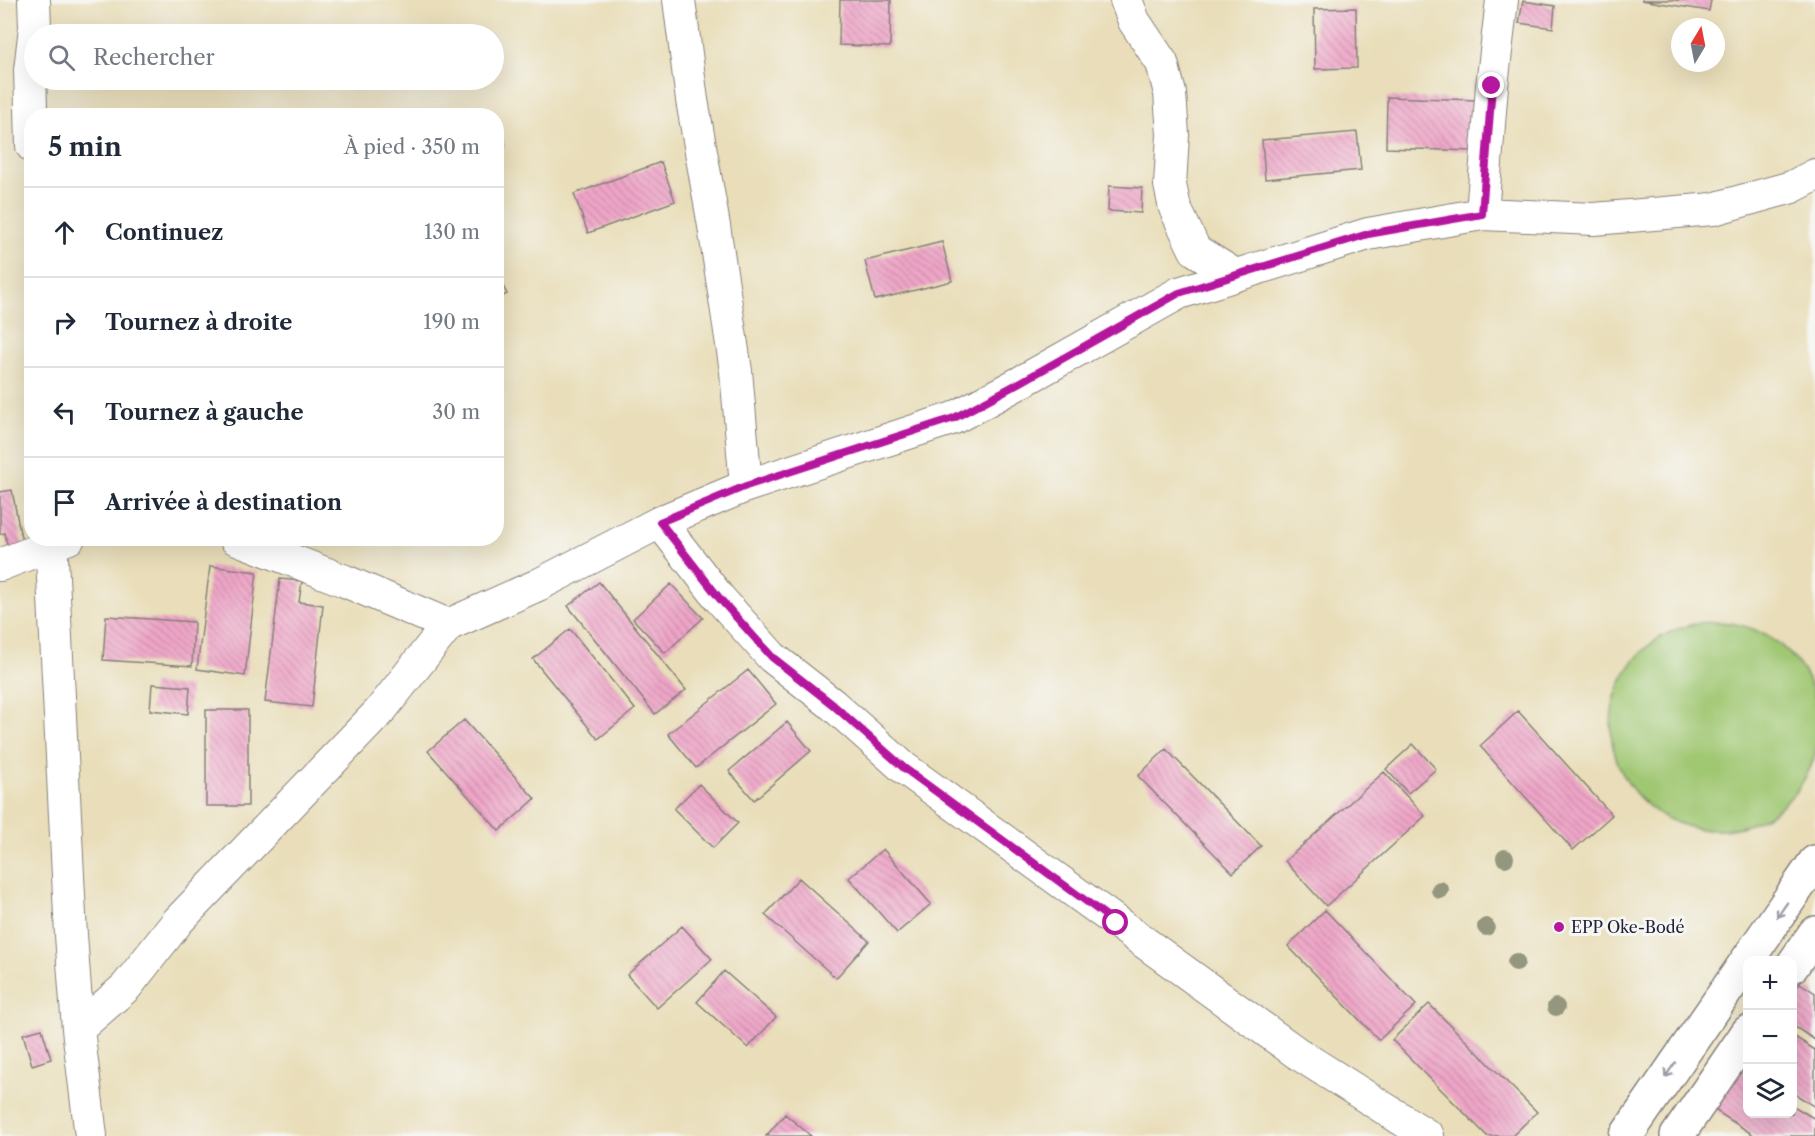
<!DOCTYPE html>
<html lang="fr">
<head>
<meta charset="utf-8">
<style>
	body { margin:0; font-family:"Libre Caslon Text",serif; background:#f6f6f7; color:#1f2937 }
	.controls { position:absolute; right:18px; bottom:18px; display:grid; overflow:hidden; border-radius:12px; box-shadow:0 6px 24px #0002 }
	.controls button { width:54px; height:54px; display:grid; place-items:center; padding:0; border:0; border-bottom:2px solid #e0e1e3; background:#fff; color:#1f2937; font:30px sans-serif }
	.compass { position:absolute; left:1671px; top:18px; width:54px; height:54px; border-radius:50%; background:#fff; box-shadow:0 6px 24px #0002; rotate:10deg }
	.stop { position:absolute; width:18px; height:18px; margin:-14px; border:4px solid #b5179e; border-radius:50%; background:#fff }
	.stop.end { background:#b5179e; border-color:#fff; box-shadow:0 2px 6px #0008 }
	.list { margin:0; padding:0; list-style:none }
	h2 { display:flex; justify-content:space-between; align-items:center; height:78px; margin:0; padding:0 24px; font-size:26px }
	h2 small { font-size:20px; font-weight:400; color:#747a83 }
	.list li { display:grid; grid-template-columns:39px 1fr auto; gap:18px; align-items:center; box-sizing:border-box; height:90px; padding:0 24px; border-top:2px solid #e0e1e3 }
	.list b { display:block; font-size:22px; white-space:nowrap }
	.list em { font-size:20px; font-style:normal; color:#747a83 }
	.icon { flex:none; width:33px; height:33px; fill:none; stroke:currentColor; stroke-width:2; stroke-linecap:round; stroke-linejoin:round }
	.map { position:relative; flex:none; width:1815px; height:1136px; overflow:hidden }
	.search { position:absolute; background:#fff; box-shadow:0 6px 24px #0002; left:24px; top:24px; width:480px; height:66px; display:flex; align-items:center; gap:15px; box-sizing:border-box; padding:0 21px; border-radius:33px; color:#747a83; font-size:22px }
	.panel { position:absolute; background:#fff; box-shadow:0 6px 24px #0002; left:24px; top:108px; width:480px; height:438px; border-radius:24px }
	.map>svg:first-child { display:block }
</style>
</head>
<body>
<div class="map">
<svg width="1815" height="1136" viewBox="0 0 1815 1136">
	<defs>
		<pattern id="building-back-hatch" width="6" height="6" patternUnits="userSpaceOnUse" patternTransform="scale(1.5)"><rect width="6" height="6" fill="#f0a6c8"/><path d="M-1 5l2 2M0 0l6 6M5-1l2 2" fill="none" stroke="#c287a4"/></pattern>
	</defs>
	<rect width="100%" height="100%" fill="#f6f6f2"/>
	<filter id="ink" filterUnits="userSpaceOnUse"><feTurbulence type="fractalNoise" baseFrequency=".0167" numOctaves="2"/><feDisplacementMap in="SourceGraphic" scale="12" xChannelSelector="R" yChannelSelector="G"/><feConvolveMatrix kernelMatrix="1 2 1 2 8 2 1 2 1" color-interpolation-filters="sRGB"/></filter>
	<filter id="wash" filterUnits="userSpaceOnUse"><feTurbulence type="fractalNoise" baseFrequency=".008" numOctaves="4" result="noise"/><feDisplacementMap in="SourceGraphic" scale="24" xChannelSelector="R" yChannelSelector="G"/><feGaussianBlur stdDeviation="1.35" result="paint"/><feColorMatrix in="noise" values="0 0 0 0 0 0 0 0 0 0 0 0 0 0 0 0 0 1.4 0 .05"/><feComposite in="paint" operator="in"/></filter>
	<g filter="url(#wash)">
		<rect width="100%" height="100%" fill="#e9deb9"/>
		<path fill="#a0c772" stroke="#617456" stroke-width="1.5" d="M1611 726a104 104 0 1 1 208 0a104 104 0 1 1-208 0Z"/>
		<g id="blocks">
			<path fill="url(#building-back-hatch)" d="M 840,0 L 891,0 L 890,47 L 839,45 Z
				M 1641,0 L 1711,0 L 1709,11 Z
				M 1523,1 L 1555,6 L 1553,28 L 1519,23 Z
				M 1356,8 L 1357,68 L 1315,69 L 1314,9 Z
				M 1387,97 L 1477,100 L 1475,151 L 1386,148 Z
				M 496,130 L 505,146 L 496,150 Z
				M 1357,132 L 1361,170 L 1265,179 L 1262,140 Z
				M 661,162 L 675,201 L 588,233 L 574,194 Z
				M 1109,186 L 1142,188 L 1141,213 L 1108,211 Z
				M 942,242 L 952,281 L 875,300 L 865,261 Z
				M 496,273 L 507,294 L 496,300 Z
				M 12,490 L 23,548 L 8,550 L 5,533 L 0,534 L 0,492 Z
				M 210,566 L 257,572 L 245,676 L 197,669 Z
				M 280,579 L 302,581 L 299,602 L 323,605 L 312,707 L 265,702 Z
				M 599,582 L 686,690 L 655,714 L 568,606 Z
				M 671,584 L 703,618 L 665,653 L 633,619 Z
				M 106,616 L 194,622 L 192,666 L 103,660 Z
				M 570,629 L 635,709 L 598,739 L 533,659 Z
				M 748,670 L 776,704 L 696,768 L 668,734 Z
				M 152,684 L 190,687 L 188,714 L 150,710 Z
				M 206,710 L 248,710 L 248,806 L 206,806 Z
				M 1518,711 L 1612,815 L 1573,850 L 1480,746 Z
				M 464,720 L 535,799 L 499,831 L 428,751 Z
				M 787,722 L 811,751 L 754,800 L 729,771 Z
				M 1413,744 L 1436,769 L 1408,793 L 1386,769 Z
				M 1166,749 L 1261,846 L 1233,873 L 1138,776 Z
				M 1384,772 L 1425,816 L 1326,906 L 1285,861 Z
				M 699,784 L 738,823 L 713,848 L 674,809 Z
				M 883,849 L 931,904 L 897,933 L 849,878 Z
				M 799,878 L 869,941 L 836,978 L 765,915 Z
				M 1325,910 L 1416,1005 L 1379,1040 L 1288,946 Z
				M 682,926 L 712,959 L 657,1008 L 627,975 Z
				M 724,971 L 776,1017 L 748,1048 L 697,1002 Z
				M 1800,983 L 1815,993 L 1815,1040 L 1792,1025 L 1792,994 Z
				M 1429,1004 L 1537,1112 L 1512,1136 L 1487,1136 L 1392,1040 Z
				M 42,1029 L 51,1059 L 32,1065 L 23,1034 Z
				M 1792,1035 L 1815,1050 L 1815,1107 L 1792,1092 Z
				M 1735,1068 L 1748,1076 L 1748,1114 L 1792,1114 L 1792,1105 L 1815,1119 L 1815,1136 L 1755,1136 L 1710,1107 Z
				M 785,1114 L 811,1136 L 766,1136 Z"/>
		</g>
	</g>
	<g filter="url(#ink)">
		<use href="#blocks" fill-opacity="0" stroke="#86807a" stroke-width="1.5"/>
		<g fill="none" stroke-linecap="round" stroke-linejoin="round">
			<g stroke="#86807a" stroke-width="34">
				<path id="street" d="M 679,0 L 692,100 L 714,226 L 736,371 L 746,486
					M 1126,0 L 1134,21 L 1162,63 L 1170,93 L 1173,135 L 1170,185 L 1175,208 L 1195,250 L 1235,275
					M 32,146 L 30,70 L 35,27 L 34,0
					M 1482,214 L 1492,86 L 1502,0
					M 660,522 L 720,599 L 772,657 L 832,704 L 904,768 L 1297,1053 L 1428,1136
					M 51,538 L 71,935 L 78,1029 L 91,1136
					M 235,538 L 345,581 L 448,625
					M 0,565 L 69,538
					M 78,1029 L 126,987 L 178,921 L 380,711 L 448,625 L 538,585 L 660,522 L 746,486 L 954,418 L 1021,382 L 1179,293 L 1368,234 L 1482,214 L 1594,219 L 1713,209 L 1792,187 L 1815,175"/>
			</g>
			<g stroke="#86807a" stroke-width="36">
				<path id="primary" d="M 1792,966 L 1815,933
					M 1626,1136 L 1815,862
					M 1677,1136 L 1748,1032"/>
			</g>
			<use href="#street" stroke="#fff" stroke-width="32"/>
			<use href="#primary" stroke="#fff" stroke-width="33"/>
		</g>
		<g fill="#94967e">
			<circle cx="1505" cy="858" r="9"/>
			<circle cx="1440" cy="890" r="9"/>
			<circle cx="1486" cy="927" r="9"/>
			<circle cx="1516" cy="962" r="9"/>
			<circle cx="1556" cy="1007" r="9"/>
		</g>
		<defs><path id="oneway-shaft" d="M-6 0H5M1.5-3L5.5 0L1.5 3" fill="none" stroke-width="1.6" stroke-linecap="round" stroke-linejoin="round" transform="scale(1.5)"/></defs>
		<g stroke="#9c9ca7">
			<use href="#oneway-shaft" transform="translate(1782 910) rotate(125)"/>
			<use href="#oneway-shaft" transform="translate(1670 1070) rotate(125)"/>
		</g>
	</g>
	<g fill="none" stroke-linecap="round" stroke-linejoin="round" filter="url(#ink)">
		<path stroke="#b5179e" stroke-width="8" d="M 1116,923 L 904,768 L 832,704 L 772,657 L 720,599 L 660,522 L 746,486 L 954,418 L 1021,382 L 1179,293 L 1368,234 L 1482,214 L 1492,86"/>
	</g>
	<circle fill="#b5179e" stroke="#f6f6f2" stroke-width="2" cx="1559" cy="927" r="6"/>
	<g text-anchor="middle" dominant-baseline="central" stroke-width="6" stroke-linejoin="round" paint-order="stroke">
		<g font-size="16" fill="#22223b" stroke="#f6f6f2" text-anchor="start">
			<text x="1571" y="927">EPP Oke-Bodé</text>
		</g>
	</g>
</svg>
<div class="controls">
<button>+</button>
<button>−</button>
<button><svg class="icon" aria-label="layers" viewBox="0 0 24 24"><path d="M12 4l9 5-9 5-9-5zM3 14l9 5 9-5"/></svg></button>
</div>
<svg class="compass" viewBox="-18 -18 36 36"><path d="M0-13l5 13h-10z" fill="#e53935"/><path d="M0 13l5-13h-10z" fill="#747a83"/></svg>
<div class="stop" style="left:1116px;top:923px"></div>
<div class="stop end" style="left:1492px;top:86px"></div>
<div class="search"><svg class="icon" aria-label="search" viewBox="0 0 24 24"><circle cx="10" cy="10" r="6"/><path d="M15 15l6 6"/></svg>Rechercher</div>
<section class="panel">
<h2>5 min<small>À pied · 350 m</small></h2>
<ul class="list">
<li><svg class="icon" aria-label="ahead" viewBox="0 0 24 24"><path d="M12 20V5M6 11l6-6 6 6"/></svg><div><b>Continuez</b></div><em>130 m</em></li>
<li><svg class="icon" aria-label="right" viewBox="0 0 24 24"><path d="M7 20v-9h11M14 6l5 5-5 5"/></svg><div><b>Tournez à droite</b></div><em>190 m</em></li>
<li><svg class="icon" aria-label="left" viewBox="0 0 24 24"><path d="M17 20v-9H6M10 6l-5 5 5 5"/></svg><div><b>Tournez à gauche</b></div><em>30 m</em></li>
<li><svg class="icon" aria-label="arrive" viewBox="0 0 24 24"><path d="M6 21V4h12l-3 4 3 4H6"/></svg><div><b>Arrivée à destination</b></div></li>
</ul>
</section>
</div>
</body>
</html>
